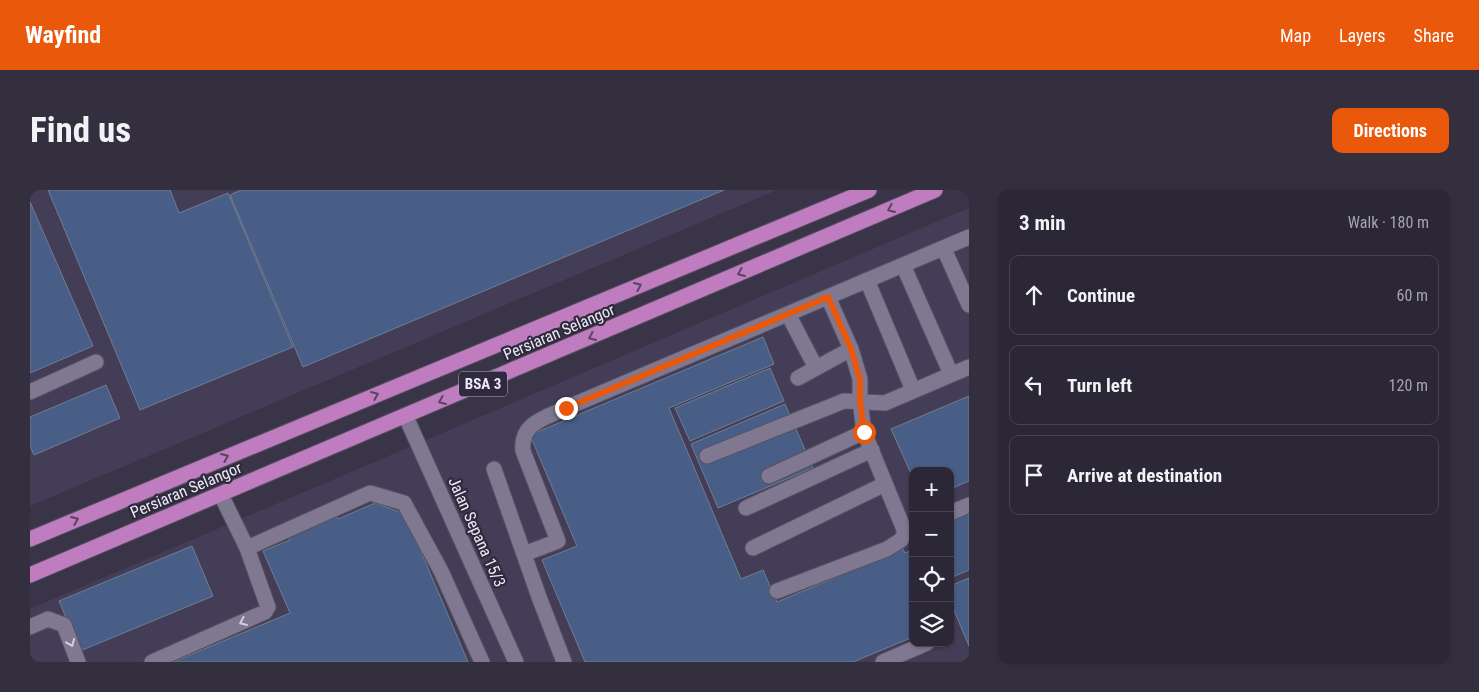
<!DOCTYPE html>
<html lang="en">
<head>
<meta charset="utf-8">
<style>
	body { margin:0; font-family:"Roboto Condensed",sans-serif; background:#342f3f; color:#f1f3f6 }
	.controls { position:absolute; right:15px; bottom:15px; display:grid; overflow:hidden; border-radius:10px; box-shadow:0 1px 4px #0004 }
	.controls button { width:45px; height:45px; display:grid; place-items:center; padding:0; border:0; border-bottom:1px solid #484452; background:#2c2737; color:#f1f3f6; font:25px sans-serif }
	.stop { position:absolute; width:15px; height:15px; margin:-11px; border:4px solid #ea580c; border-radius:50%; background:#fff }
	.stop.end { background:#ea580c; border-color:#fff; box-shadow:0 1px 5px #0008 }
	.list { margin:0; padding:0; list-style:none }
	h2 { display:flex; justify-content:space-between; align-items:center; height:65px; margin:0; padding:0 20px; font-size:21px }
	h2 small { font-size:16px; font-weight:400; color:#a6a5ad }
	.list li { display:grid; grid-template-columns:32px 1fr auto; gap:15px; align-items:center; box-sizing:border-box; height:80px; margin:0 10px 10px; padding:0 10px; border:1px solid #484452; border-radius:10px }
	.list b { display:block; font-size:19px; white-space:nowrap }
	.list em { font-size:16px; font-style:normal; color:#a6a5ad }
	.icon { flex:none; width:28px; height:28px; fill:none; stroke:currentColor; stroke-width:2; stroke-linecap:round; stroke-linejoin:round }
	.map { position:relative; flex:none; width:939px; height:472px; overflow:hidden; border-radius:10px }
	header { display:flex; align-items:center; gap:30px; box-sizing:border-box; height:70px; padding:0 25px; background:#ea580c; color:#fff }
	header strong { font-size:24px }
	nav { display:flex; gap:28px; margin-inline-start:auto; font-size:18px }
	.intro { display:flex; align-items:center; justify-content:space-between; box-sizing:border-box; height:120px; padding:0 30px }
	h1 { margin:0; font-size:35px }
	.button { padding:12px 22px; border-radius:10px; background:#ea580c; color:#fff; font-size:18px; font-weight:700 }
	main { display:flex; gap:30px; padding:0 30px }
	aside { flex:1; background:#2c2737; border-radius:10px; box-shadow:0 1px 4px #0004 }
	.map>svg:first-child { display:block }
</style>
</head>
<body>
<header>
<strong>Wayfind</strong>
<nav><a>Map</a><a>Layers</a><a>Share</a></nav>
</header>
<div class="intro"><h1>Find us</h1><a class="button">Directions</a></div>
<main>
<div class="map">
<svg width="939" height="472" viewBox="0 0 939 472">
	<rect width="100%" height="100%" fill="#3a3449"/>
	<path fill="#443d57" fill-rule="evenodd" d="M 0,0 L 747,0 L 0,316 Z
		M 939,18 L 939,472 L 0,472 L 0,419 ZM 883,281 L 920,281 L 920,453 L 883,453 Z"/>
	<path fill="#495e86" stroke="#717d93" d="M 18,0 L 140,0 L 149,23 L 198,3 L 263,157 L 110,220 Z
		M 211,0 L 694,0 L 273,177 L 200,5 Z
		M 0,12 L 63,156 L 0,183 Z
		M 733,147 L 744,174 L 639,218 L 711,389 L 733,380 L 747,412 L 873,359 L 875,363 L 883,360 L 883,447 L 823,472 L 555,472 L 512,370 L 547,356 L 500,245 Z
		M 740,178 L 754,211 L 660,251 L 645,218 Z
		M 76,195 L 90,228 L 4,265 L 0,256 L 0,227 Z
		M 939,206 L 939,291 L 920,299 L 920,281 L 883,281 L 883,288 L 861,239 Z
		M 755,214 L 783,278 L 688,318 L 661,254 Z
		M 345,313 L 375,324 L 438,472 L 143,472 L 260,423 L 233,361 L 260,350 L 257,344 L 305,323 L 308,329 Z
		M 939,322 L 939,380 L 920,388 L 920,330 Z
		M 162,356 L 183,406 L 50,461 L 29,411 Z
		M 939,388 L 939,456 L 920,411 L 920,396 Z"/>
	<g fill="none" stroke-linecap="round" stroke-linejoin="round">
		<g stroke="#565162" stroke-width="17">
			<path id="minor" d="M 914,59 L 939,115
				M 873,75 L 921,184
				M 837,90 L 883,200
				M 758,124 L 786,178
				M 768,188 L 821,159
				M 0,202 L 66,172
				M 376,227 L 486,472
				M 677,266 L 814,211 L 855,213 L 939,177
				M 464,279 L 509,407 L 534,472
				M 739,286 L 834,242
				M 716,318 L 842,260
				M 920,323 L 939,315
				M 217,358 L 340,303 L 374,313 L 411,381 L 452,472
				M 723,358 L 855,294
				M 494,364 L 528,351 L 493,261 C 490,233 515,228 536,218 L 939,47
				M 747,401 L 857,359 L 871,350 L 875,342 L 834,242 L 830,211 L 830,189 L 821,159 L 798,107
				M 0,437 L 18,429 L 34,435 L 48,472
				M 122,472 L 235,422 L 238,417 L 217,358 L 191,305
				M 853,472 L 897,453"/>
		</g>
		<g stroke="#565162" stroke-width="17">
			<path id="major" d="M 0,349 L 839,0
				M 0,385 L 905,0"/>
		</g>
		<use href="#minor" stroke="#7f7890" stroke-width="15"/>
		<use href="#major" stroke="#bf7cbe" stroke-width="15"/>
	</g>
	<defs><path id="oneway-chevron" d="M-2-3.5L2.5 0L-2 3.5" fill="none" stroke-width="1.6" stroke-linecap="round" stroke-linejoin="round" transform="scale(1.25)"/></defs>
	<g stroke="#5b4364">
		<use href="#oneway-chevron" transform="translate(861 19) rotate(157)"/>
		<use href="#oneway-chevron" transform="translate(711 83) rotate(157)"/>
		<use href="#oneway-chevron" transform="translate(608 96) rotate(-23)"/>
		<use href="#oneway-chevron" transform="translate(562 147) rotate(157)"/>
		<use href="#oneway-chevron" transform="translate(345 205) rotate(-23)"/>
		<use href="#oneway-chevron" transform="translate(412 211) rotate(157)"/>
		<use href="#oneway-chevron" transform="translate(195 267) rotate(-23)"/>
		<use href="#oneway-chevron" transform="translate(45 330) rotate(-23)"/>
	</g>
	<g stroke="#d2cedd">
		<use href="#oneway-chevron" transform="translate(213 432) rotate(156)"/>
		<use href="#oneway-chevron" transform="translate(41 453) rotate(68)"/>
	</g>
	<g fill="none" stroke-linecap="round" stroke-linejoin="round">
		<path stroke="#ea580c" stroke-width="6" d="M 536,218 L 798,107 L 821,159 L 830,189 L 830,211 L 834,242"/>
	</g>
	<g text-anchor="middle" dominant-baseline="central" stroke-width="4.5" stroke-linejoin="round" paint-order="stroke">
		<rect fill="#302a3e" stroke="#b4b0c0" stroke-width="1" x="429" y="181.5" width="48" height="25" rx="4"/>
		<g font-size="15" font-weight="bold" fill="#edeaf7">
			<text x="453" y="194">BSA 3</text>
		</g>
		<g font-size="16" fill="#edeaf7" stroke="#302a3e">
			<text transform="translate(529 142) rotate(-23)">Persiaran Selangor</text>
			<text transform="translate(156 300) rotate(-23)">Persiaran Selangor</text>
			<text transform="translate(447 342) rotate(66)">Jalan Sepana 15/3</text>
		</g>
	</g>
</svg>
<div class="controls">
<button>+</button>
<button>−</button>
<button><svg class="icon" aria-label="locate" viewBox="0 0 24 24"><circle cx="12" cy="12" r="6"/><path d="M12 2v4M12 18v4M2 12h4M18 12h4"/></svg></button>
<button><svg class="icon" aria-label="layers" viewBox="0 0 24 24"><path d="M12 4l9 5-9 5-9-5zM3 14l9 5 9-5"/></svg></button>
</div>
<div class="stop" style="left:834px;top:242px"></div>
<div class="stop end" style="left:536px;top:218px"></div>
</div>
<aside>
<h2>3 min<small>Walk · 180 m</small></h2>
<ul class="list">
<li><svg class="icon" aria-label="ahead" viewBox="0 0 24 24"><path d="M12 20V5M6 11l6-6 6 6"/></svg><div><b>Continue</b></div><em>60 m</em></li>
<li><svg class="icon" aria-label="left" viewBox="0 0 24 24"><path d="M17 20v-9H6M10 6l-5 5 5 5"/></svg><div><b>Turn left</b></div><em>120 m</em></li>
<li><svg class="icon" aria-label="arrive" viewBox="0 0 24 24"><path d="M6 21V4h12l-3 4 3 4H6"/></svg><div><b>Arrive at destination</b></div></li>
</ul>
</aside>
</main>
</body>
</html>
